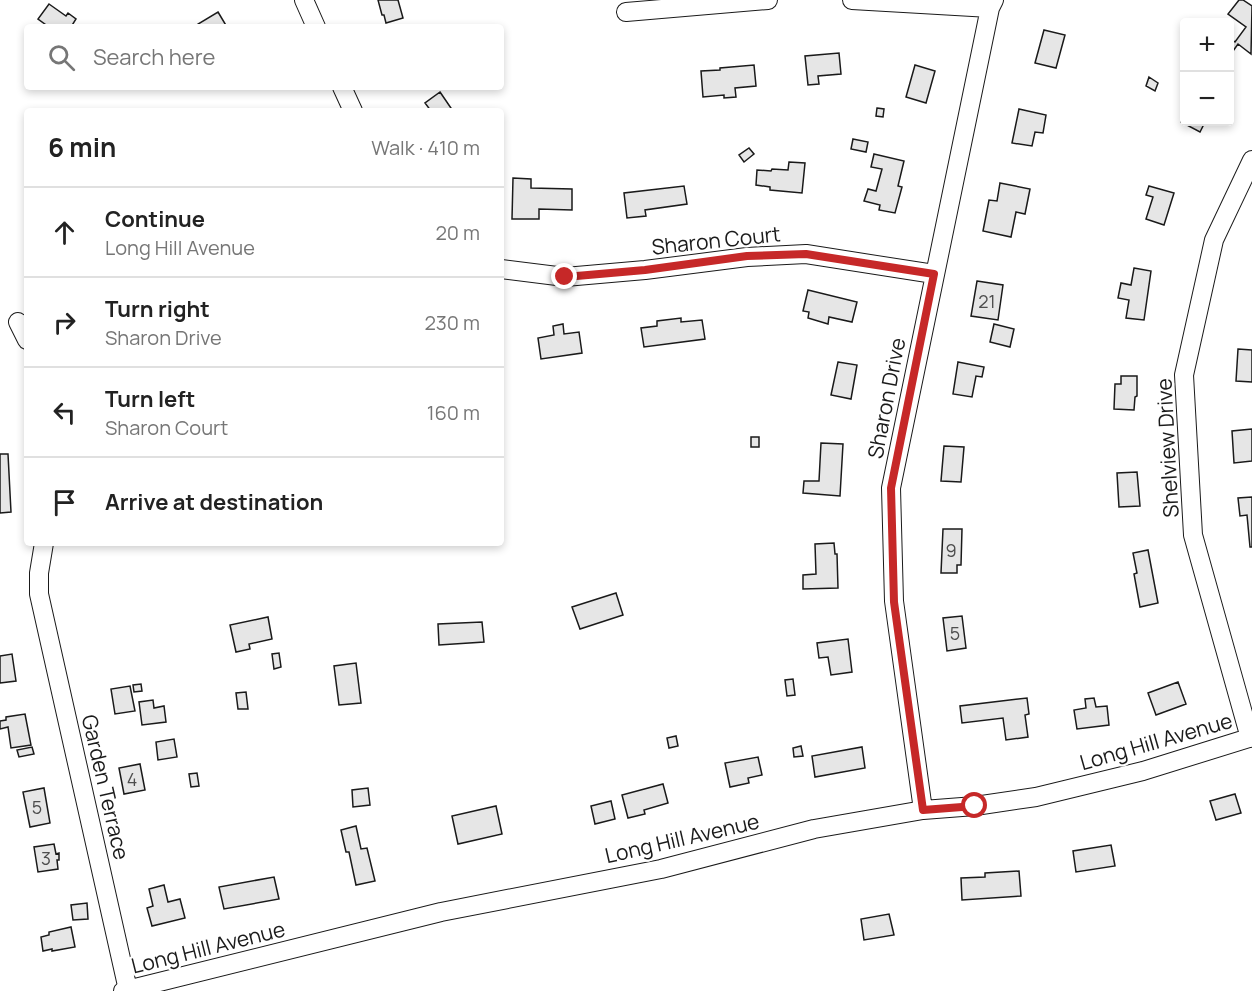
<!DOCTYPE html>
<html lang="en">
<head>
<meta charset="utf-8">
<style>
	body { margin:0; font-family:Manrope,sans-serif; background:#f2f2f2; color:#222 }
	.controls { position:absolute; right:18px; top:18px; display:grid; overflow:hidden; border-radius:6px; box-shadow:0 3px 9px #0003 }
	.controls button { width:54px; height:54px; display:grid; place-items:center; padding:0; border:0; border-bottom:2px solid #e0e0e0; background:#fff; color:#222; font:30px sans-serif }
	.stop { position:absolute; width:18px; height:18px; margin:-14px; border:4px solid #c62828; border-radius:50%; background:#fff }
	.stop.end { background:#c62828; border-color:#fff; box-shadow:0 2px 6px #0008 }
	.list { margin:0; padding:0; list-style:none }
	h2 { display:flex; justify-content:space-between; align-items:center; height:78px; margin:0; padding:0 24px; font-size:26px }
	h2 small { font-size:20px; font-weight:400; color:#767676 }
	.list li { display:grid; grid-template-columns:39px 1fr auto; gap:18px; align-items:center; box-sizing:border-box; height:90px; padding:0 24px; border-top:2px solid #e0e0e0 }
	.list b { display:block; font-size:22px; white-space:nowrap }
	.list p { margin:0; font-size:20px; white-space:nowrap; color:#767676 }
	.list em { font-size:20px; font-style:normal; color:#767676 }
	.icon { flex:none; width:33px; height:33px; fill:none; stroke:currentColor; stroke-width:2; stroke-linecap:round; stroke-linejoin:round }
	.map { position:relative; flex:none; width:1252px; height:991px; overflow:hidden }
	.search { position:absolute; background:#fff; box-shadow:0 3px 9px #0003; left:24px; top:24px; width:480px; height:66px; display:flex; align-items:center; gap:15px; box-sizing:border-box; padding:0 21px; border-radius:6px; color:#767676; font-size:22px }
	.panel { position:absolute; background:#fff; box-shadow:0 3px 9px #0003; left:24px; top:108px; width:480px; height:438px; border-radius:6px }
	.map>svg:first-child { display:block }
</style>
</head>
<body>
<div class="map">
<svg width="1252" height="991" viewBox="0 0 1252 991">
	<rect width="100%" height="100%" fill="#fff"/>
	<path fill="#e6e6e6" stroke="#1a1a1a" stroke-width="1.5" d="M 378,0 L 398,0 L 403,18 L 386,23 L 384,15 L 382,15 Z
		M 1239,0 L 1243,0 L 1252,6 L 1251,54 L 1238,44 L 1233,51 L 1230,48 L 1230,38 L 1235,42 L 1246,27 L 1228,14 Z
		M 49,4 L 66,16 L 68,13 L 76,19 L 71,27 L 49,27 L 38,19 Z
		M 218,12 L 227,27 L 199,27 L 198,24 Z
		M 1044,30 L 1065,35 L 1056,68 L 1035,63 Z
		M 839,53 L 841,74 L 818,76 L 819,84 L 808,85 L 805,56 Z
		M 754,65 L 756,86 L 735,88 L 736,97 L 724,98 L 724,95 L 703,97 L 701,71 L 720,70 L 720,68 Z
		M 915,65 L 935,71 L 926,103 L 906,97 Z
		M 1149,77 L 1158,83 L 1155,91 L 1146,86 Z
		M 440,92 L 453,111 L 431,111 L 425,103 Z
		M 877,108 L 884,109 L 883,117 L 876,116 Z
		M 1019,109 L 1046,115 L 1043,133 L 1035,132 L 1032,146 L 1012,143 Z
		M 1184,115 L 1184,122 L 1205,122 L 1200,132 L 1181,122 Z
		M 853,139 L 868,142 L 866,152 L 851,149 Z
		M 749,148 L 754,154 L 744,162 L 739,155 Z
		M 874,154 L 904,161 L 898,186 L 902,187 L 895,213 L 879,210 L 880,205 L 864,201 L 868,189 L 876,191 L 882,169 L 871,167 Z
		M 789,162 L 805,163 L 802,193 L 770,190 L 770,187 L 756,185 L 757,170 L 771,171 L 772,169 L 788,170 Z
		M 513,178 L 531,179 L 531,188 L 572,189 L 572,210 L 539,209 L 539,219 L 512,219 Z
		M 1000,183 L 1030,189 L 1025,214 L 1016,212 L 1011,237 L 983,231 L 989,200 L 997,201 Z
		M 684,186 L 687,204 L 645,210 L 646,216 L 627,218 L 624,193 Z
		M 1149,186 L 1174,193 L 1164,225 L 1146,219 L 1153,197 L 1146,195 Z
		M 1134,268 L 1151,271 L 1144,320 L 1126,318 L 1129,300 L 1118,298 L 1121,283 L 1131,285 Z
		M 977,281 L 1003,285 L 998,320 L 971,316 Z
		M 808,290 L 857,302 L 852,322 L 829,317 L 828,324 L 808,318 L 809,312 L 803,311 Z
		M 681,318 L 681,322 L 702,320 L 705,339 L 644,347 L 641,328 L 657,326 L 657,321 Z
		M 563,324 L 564,334 L 579,332 L 582,353 L 541,359 L 538,338 L 554,335 L 553,326 Z
		M 994,324 L 1014,329 L 1010,347 L 990,342 Z
		M 1238,349 L 1252,350 L 1252,382 L 1236,381 Z
		M 838,362 L 857,365 L 851,399 L 831,395 Z
		M 958,362 L 984,367 L 982,377 L 976,376 L 972,397 L 953,394 Z
		M 1121,376 L 1137,376 L 1137,396 L 1135,397 L 1134,410 L 1114,409 L 1115,384 L 1121,384 Z
		M 1252,429 L 1252,461 L 1234,463 L 1232,431 Z
		M 751,437 L 759,437 L 759,447 L 751,447 Z
		M 821,443 L 843,444 L 840,496 L 803,493 L 804,481 L 819,481 Z
		M 944,446 L 964,447 L 961,482 L 941,481 Z
		M 0,454 L 8,454 L 11,512 L 0,513 Z
		M 1137,472 L 1140,506 L 1119,507 L 1117,473 Z
		M 1252,497 L 1252,547 L 1250,547 L 1247,515 L 1240,516 L 1238,498 Z
		M 943,529 L 962,529 L 961,565 L 957,565 L 957,573 L 941,573 Z
		M 834,543 L 835,554 L 837,554 L 838,588 L 803,589 L 803,575 L 816,574 L 815,544 Z
		M 1148,550 L 1158,603 L 1140,607 L 1134,574 L 1137,573 L 1133,553 Z
		M 616,593 L 623,615 L 580,629 L 572,607 Z
		M 962,616 L 966,648 L 947,651 L 943,618 Z
		M 268,617 L 272,639 L 249,644 L 250,649 L 236,652 L 230,625 Z
		M 482,622 L 484,642 L 439,645 L 438,624 Z
		M 848,639 L 852,672 L 831,675 L 828,657 L 819,658 L 817,643 Z
		M 279,653 L 281,667 L 274,669 L 272,654 Z
		M 12,654 L 16,681 L 0,683 L 0,656 Z
		M 356,663 L 361,703 L 339,705 L 334,666 Z
		M 793,679 L 795,695 L 787,696 L 785,680 Z
		M 1178,682 L 1186,704 L 1156,715 L 1148,693 Z
		M 141,684 L 142,691 L 134,692 L 133,685 Z
		M 130,686 L 135,711 L 115,714 L 111,689 Z
		M 246,692 L 248,709 L 238,709 L 236,693 Z
		M 1027,698 L 1029,714 L 1025,715 L 1028,737 L 1006,740 L 1003,718 L 962,723 L 960,706 Z
		M 1094,698 L 1096,707 L 1107,706 L 1109,725 L 1077,729 L 1074,710 L 1086,708 L 1085,699 Z
		M 153,700 L 154,708 L 164,706 L 166,722 L 142,725 L 139,702 Z
		M 25,714 L 31,745 L 11,748 L 8,727 L 0,729 L 0,721 L 6,720 L 6,717 Z
		M 676,736 L 678,746 L 669,748 L 667,738 Z
		M 174,739 L 177,757 L 158,760 L 156,742 Z
		M 801,746 L 803,756 L 794,757 L 793,748 Z
		M 32,747 L 34,754 L 19,757 L 17,750 Z
		M 862,747 L 865,768 L 815,777 L 812,756 Z
		M 758,757 L 762,775 L 748,778 L 749,783 L 730,787 L 725,763 Z
		M 140,764 L 145,790 L 124,794 L 119,768 Z
		M 197,773 L 199,786 L 191,787 L 189,774 Z
		M 663,784 L 668,803 L 644,810 L 645,814 L 628,818 L 622,795 Z
		M 44,788 L 50,823 L 30,827 L 23,792 Z
		M 368,788 L 370,805 L 353,807 L 352,790 Z
		M 1235,794 L 1241,813 L 1216,820 L 1210,801 Z
		M 611,801 L 615,819 L 595,824 L 591,806 Z
		M 496,806 L 502,834 L 458,844 L 452,816 Z
		M 356,826 L 361,849 L 367,848 L 375,881 L 356,885 L 349,852 L 346,852 L 341,830 Z
		M 54,844 L 56,854 L 59,853 L 59,860 L 57,860 L 58,869 L 38,872 L 34,847 Z
		M 1111,845 L 1115,866 L 1076,872 L 1073,851 Z
		M 1019,871 L 1021,896 L 962,900 L 961,878 L 985,877 L 985,873 Z
		M 274,877 L 279,899 L 224,909 L 219,887 Z
		M 164,885 L 168,902 L 180,899 L 185,918 L 152,926 L 147,908 L 153,906 L 149,889 Z
		M 87,903 L 88,919 L 73,920 L 71,905 Z
		M 889,914 L 894,935 L 864,940 L 861,919 Z
		M 71,927 L 75,947 L 52,951 L 52,949 L 43,951 L 41,937 L 49,935 L 49,932 Z"/>
	<g fill="none" stroke-linecap="round" stroke-linejoin="round">
		<g stroke="#1a1a1a" stroke-width="20">
			<path id="minor" d="M 304,0 L 316,27
				M 852,0 L 990,8
				M 626,12 L 768,0
				M 342,87 L 353,111
				M 501,269 L 565,277 L 645,270 L 747,257 L 806,254 L 934,274
				M 18,322 L 27,340
				M 44,543 L 39,573 L 39,594 L 128,990
				M 1250,738 L 1193,535 L 1184,375 L 1214,240 L 1252,160
				M 923,810 L 894,601 L 891,488 L 990,8 L 994,0
				M 123,991 L 441,912 L 661,869 L 814,829 L 923,810 L 975,806 L 1036,797 L 1143,771 L 1252,737"/>
		</g>
		<use href="#minor" stroke="#fff" stroke-width="18"/>
	</g>
	<g fill="none" stroke-linecap="round" stroke-linejoin="round">
		<path stroke="#c62828" stroke-width="8" d="M 565,277 L 645,270 L 747,256 L 806,254 L 934,274 L 891,488 L 894,602 L 923,810 L 975,806"/>
	</g>
	<g text-anchor="middle" dominant-baseline="central" stroke-width="4.5" stroke-linejoin="round" paint-order="stroke">
		<g font-size="18" fill="#4d4d4d">
			<text x="987" y="301">21</text>
			<text x="951" y="550">9</text>
			<text x="955" y="633">5</text>
			<text x="132" y="779">4</text>
			<text x="37" y="807">5</text>
			<text x="46" y="858">3</text>
		</g>
		<g font-size="21" fill="#1a1a1a" stroke="#fff">
			<text transform="translate(716 240) rotate(-6)">Sharon Court</text>
			<text transform="translate(886 398) rotate(-79)">Sharon Drive</text>
			<text transform="translate(1167 448) rotate(-93)">Shelview Drive</text>
			<text transform="translate(1156 741) rotate(-16)">Long Hill Avenue</text>
			<text transform="translate(106 787) rotate(77)">Garden Terrace</text>
			<text transform="translate(682 838) rotate(-13)">Long Hill Avenue</text>
			<text transform="translate(208 947) rotate(-14)">Long Hill Avenue</text>
		</g>
	</g>
</svg>
<div class="controls">
<button>+</button>
<button>−</button>
</div>
<div class="stop" style="left:975px;top:806px"></div>
<div class="stop end" style="left:565px;top:277px"></div>
<div class="search"><svg class="icon" aria-label="search" viewBox="0 0 24 24"><circle cx="10" cy="10" r="6"/><path d="M15 15l6 6"/></svg>Search here</div>
<section class="panel">
<h2>6 min<small>Walk · 410 m</small></h2>
<ul class="list">
<li><svg class="icon" aria-label="ahead" viewBox="0 0 24 24"><path d="M12 20V5M6 11l6-6 6 6"/></svg><div><b>Continue</b><p>Long Hill Avenue</p></div><em>20 m</em></li>
<li><svg class="icon" aria-label="right" viewBox="0 0 24 24"><path d="M7 20v-9h11M14 6l5 5-5 5"/></svg><div><b>Turn right</b><p>Sharon Drive</p></div><em>230 m</em></li>
<li><svg class="icon" aria-label="left" viewBox="0 0 24 24"><path d="M17 20v-9H6M10 6l-5 5 5 5"/></svg><div><b>Turn left</b><p>Sharon Court</p></div><em>160 m</em></li>
<li><svg class="icon" aria-label="arrive" viewBox="0 0 24 24"><path d="M6 21V4h12l-3 4 3 4H6"/></svg><div><b>Arrive at destination</b></div></li>
</ul>
</section>
</div>
</body>
</html>
